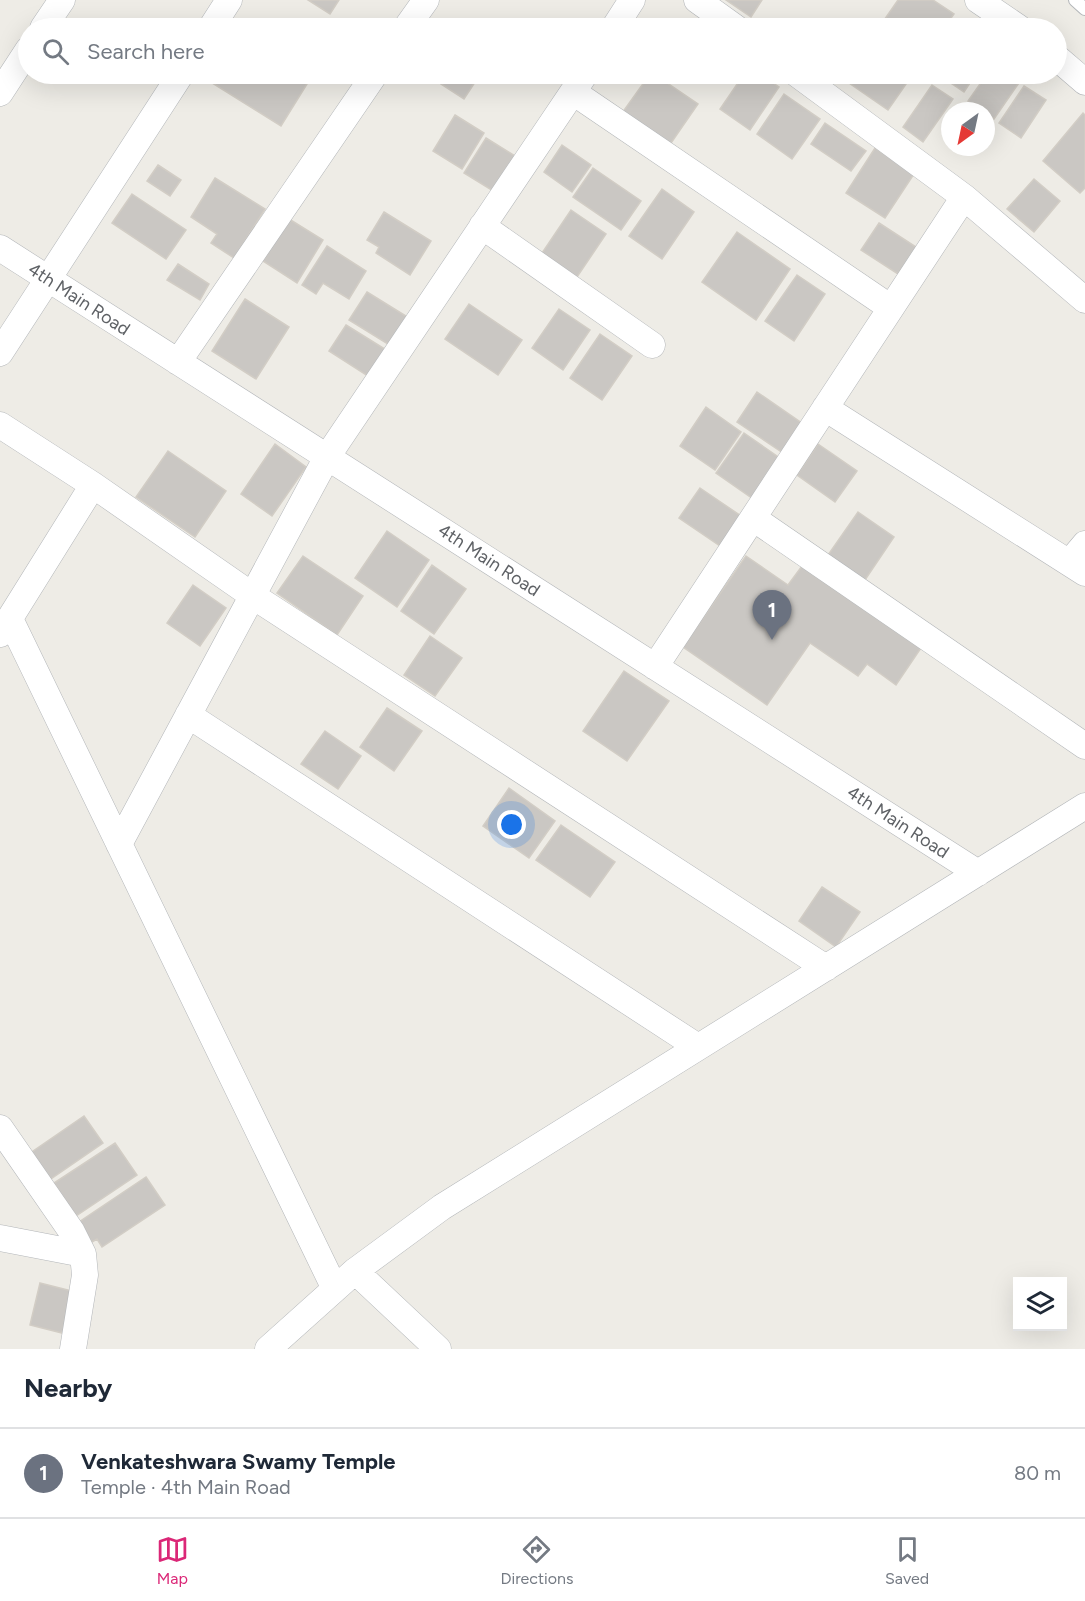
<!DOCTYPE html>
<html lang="en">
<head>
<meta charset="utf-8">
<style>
	body { margin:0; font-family:Figtree,sans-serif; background:#f6f6f7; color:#1f2937 }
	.controls { position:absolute; right:18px; bottom:18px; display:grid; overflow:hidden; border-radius:0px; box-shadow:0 6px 24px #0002 }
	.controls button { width:54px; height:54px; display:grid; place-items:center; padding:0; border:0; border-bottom:2px solid #e0e1e3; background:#fff; color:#1f2937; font:30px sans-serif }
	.compass { position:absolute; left:941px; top:102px; width:54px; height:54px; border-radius:50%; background:#fff; box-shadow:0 6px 24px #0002; rotate:213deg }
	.you { position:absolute; left:512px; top:825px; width:21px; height:21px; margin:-15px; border:4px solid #fff; border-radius:50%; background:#1a73e8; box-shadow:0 0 0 9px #1a73e833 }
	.badge { display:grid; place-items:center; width:39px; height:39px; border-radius:50%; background:#db2777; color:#fff; font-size:20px; font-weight:700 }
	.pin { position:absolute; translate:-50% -50px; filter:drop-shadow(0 2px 3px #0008) }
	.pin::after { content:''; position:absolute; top:32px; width:21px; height:18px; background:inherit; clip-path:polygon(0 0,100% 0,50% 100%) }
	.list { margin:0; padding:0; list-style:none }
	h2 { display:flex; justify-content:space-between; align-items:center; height:78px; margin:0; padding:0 24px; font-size:26px }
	h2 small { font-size:20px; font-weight:400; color:#747a83 }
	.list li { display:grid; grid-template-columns:39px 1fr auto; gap:18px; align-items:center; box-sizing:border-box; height:90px; padding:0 24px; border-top:2px solid #e0e1e3 }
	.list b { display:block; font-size:22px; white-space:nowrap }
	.list p { margin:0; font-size:20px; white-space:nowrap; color:#747a83 }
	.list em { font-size:20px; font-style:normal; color:#747a83 }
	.icon { flex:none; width:33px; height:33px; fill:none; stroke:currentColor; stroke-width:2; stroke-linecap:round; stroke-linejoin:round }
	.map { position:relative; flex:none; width:1085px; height:1349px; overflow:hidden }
	.search { position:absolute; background:#fff; box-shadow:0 6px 24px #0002; left:18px; right:18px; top:18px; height:66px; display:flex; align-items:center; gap:15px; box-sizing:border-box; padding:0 21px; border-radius:33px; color:#747a83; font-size:22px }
	.sheet { height:168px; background:#fff }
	nav { display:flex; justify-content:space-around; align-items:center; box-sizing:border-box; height:84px; border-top:2px solid #e0e1e3; background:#fff; font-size:16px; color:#747a83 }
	nav a { display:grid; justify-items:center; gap:3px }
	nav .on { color:#db2777 }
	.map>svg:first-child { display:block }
</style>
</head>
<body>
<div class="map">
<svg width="1085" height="1349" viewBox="0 0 1085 1349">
	<rect width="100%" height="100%" fill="#eeece6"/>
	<path fill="#cac7c3" stroke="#d2cdc5" stroke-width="1.5" d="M 308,0 L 339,0 L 330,14 Z
		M 726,0 L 762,0 L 751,17 Z
		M 898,0 L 933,0 L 954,14 L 944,28 L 884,28 L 880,26 Z
		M 214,74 L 289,74 L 307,84 L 281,126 L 209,81 Z
		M 448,74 L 475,74 L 479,76 L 464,99 L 441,84 Z
		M 650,74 L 654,74 L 698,104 L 669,146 L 622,113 Z
		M 744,74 L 760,74 L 779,87 L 750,130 L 720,109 Z
		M 836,74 L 913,74 L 888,110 Z
		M 949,74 L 976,74 L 964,92 L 945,79 Z
		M 987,74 L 1025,74 L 994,119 L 986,114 L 986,111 L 982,111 L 968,101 Z
		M 932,85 L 953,99 L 923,142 L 903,127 Z
		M 1024,86 L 1046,100 L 1021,138 L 999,123 Z
		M 784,94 L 820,119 L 792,159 L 757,134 Z
		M 1083,113 L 1085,115 L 1085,188 L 1080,193 L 1043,161 Z
		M 455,115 L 484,133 L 462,169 L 433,151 Z
		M 825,123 L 866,151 L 851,171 L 811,144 Z
		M 486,138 L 525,162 L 503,197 L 464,173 Z
		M 562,145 L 591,165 L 572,192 L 544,172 Z
		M 875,148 L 914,174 L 885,218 L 846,193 Z
		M 158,165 L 181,180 L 170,196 L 147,181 Z
		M 593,168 L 641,201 L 621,230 L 573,197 Z
		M 215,178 L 265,209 L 234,258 L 211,243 L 217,234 L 191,217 Z
		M 1034,179 L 1060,201 L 1034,232 L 1007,209 Z
		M 662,189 L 694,212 L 662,259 L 629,236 Z
		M 132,194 L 186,230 L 166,259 L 112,223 Z
		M 571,210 L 606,234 L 577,277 L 542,253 Z
		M 384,212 L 431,241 L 410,275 L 376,253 L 379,247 L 367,240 Z
		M 289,219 L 323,240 L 297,283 L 263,261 Z
		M 879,223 L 916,247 L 898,274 L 861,250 Z
		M 737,232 L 790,269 L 756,320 L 702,282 Z
		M 327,246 L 366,271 L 349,299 L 323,283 L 316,294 L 302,285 Z
		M 178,264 L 209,284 L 200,300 L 167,280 Z
		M 797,275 L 825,294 L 794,341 L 765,321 Z
		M 367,292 L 414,321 L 396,349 L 349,320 Z
		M 245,299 L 289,327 L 256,379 L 212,351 Z
		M 469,304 L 522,340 L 498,375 L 445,339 Z
		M 559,309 L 590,330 L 563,370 L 532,348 Z
		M 346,325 L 388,351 L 371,378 L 329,351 Z
		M 600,334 L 632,356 L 602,400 L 570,378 Z
		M 757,392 L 809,428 L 789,457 L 737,422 Z
		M 706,407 L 741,432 L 715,470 L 680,446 Z
		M 744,433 L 784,461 L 756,501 L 716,473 Z
		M 275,444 L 306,467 L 272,516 L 241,494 Z
		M 818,444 L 857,471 L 835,502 L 797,475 Z
		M 168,451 L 226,491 L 195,537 L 136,497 Z
		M 700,488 L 744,518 L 723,548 L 679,518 Z
		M 858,512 L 894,537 L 865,580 L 828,555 Z
		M 387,531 L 429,560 L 397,607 L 355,578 Z
		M 303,556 L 363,596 L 337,635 L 277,593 Z
		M 746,556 L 788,585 L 802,566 L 921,648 L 896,685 L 867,664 L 858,676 L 810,643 L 767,705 L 683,647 Z
		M 432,565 L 466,589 L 434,634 L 401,611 Z
		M 193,585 L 226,608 L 200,646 L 167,623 Z
		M 430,636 L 462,658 L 435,696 L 404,675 Z
		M 624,671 L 669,701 L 627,761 L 583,731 Z
		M 387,708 L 422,731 L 394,771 L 360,747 Z
		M 325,731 L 361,756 L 338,789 L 301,764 Z
		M 509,788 L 555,821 L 529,858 L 483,826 Z
		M 561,825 L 615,862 L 590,897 L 536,860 Z
		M 822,887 L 860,912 L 836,947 L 799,921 Z
		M 84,1116 L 103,1143 L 45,1183 L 26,1156 Z
		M 115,1143 L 137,1175 L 76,1216 L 54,1183 Z
		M 146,1177 L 165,1205 L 102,1247 L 97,1239 L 92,1242 L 79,1222 Z
		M 40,1283 L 72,1291 L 62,1333 L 30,1325 Z"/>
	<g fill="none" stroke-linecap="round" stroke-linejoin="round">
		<g stroke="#b3b6b9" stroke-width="14">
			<path id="lane" d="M 1075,0 L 1085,9"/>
		</g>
		<g stroke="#b3b6b9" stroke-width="27">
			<path id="street" d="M 697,0 L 736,28
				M 978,0 L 1019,28
				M 43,28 L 62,0
				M 211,28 L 229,0
				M 406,28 L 426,0
				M 614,28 L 632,0
				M 1056,57 L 1085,82
				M 797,74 L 964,197 L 1085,300
				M 573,92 L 891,308
				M 0,93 L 28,50
				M 482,226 L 652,345
				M 0,248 L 978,873
				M 0,353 L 181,74
				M 178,362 L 375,74
				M 825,408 L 1085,573
				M 0,425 L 93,485 L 253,596 L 826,968
				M 753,518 L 1085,746
				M 1069,563 L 1085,544
				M 10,619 L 335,1289
				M 0,634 L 93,485
				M 655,667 L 964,197
				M 188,715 L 698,1047
				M 119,844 L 327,457 L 585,74
				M 0,1128 L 72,1232 L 83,1254 L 85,1275 L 73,1349
				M 0,1238 L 83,1254
				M 355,1271 L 438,1349
				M 268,1349 L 355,1271 L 442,1207 L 1085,806"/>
		</g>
		<use href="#lane" stroke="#fff" stroke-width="12"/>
		<use href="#street" stroke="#fff" stroke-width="26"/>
	</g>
	<g text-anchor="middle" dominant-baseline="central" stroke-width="4.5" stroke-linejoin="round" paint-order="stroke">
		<g font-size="18" fill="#5e6165" stroke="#fff">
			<text transform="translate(79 299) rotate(33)">4th Main Road</text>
			<text transform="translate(489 560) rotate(33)">4th Main Road</text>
			<text transform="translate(898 822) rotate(33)">4th Main Road</text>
		</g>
	</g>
</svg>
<div class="controls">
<button><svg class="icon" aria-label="layers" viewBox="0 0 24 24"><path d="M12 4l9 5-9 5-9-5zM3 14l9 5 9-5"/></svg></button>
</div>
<svg class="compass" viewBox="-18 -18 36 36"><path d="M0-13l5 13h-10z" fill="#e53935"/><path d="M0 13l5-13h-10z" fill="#747a83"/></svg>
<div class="you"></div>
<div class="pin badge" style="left:772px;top:640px;background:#6b7280">1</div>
<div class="search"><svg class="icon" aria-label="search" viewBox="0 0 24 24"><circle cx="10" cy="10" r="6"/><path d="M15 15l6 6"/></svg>Search here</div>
</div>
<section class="sheet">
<h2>Nearby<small></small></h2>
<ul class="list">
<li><span class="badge" style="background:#6b7280">1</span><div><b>Venkateshwara Swamy Temple</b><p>Temple · 4th Main Road</p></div><em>80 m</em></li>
</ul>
</section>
<nav>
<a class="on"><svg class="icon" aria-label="map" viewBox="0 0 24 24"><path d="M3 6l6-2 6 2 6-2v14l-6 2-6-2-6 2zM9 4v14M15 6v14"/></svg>Map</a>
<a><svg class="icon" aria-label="directions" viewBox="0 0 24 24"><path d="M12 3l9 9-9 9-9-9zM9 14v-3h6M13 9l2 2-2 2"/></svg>Directions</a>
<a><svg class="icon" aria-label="saved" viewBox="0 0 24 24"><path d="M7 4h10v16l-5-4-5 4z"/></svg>Saved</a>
</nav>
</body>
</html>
